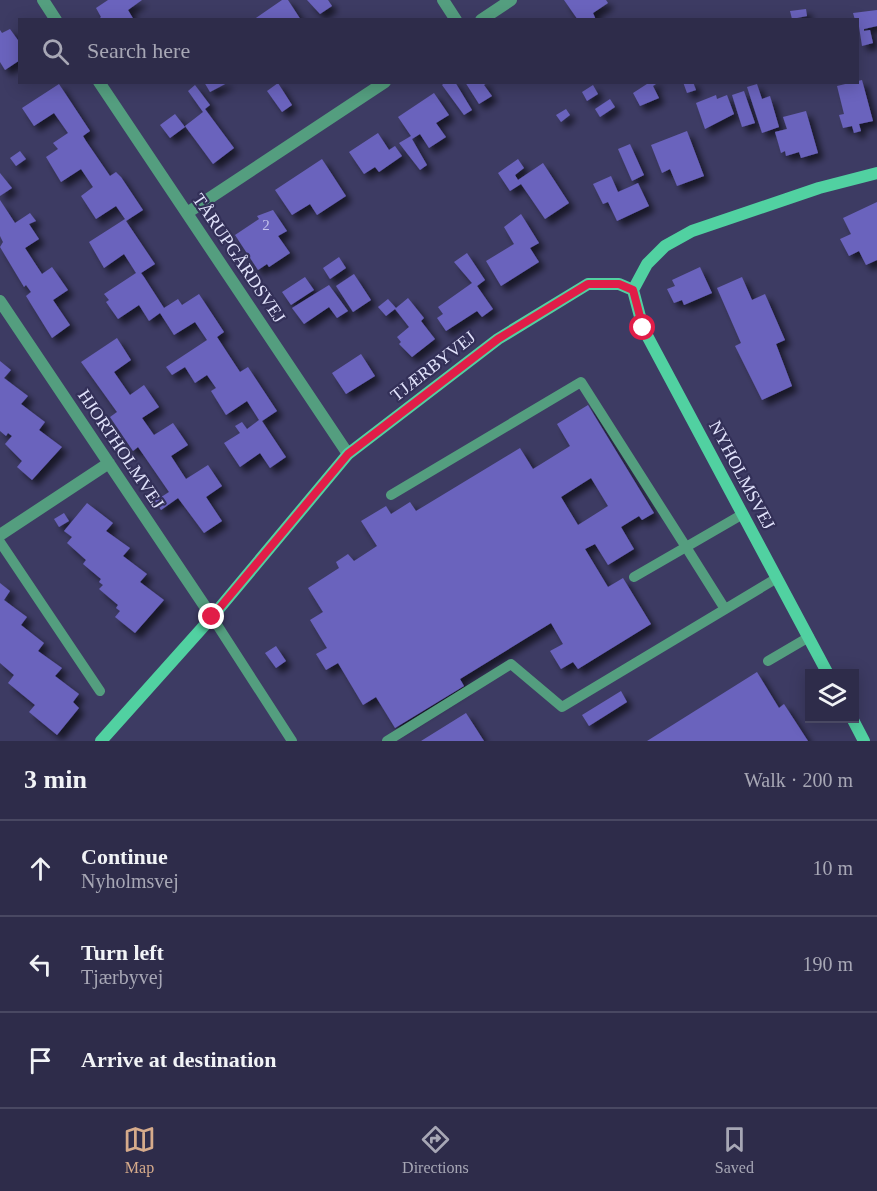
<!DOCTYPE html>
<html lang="en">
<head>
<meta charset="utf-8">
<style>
	body { margin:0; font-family:"Times New Roman",serif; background:#363451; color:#f1f3f6 }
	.controls { position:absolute; right:18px; bottom:18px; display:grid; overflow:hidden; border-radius:0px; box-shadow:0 3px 15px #0003 }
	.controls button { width:54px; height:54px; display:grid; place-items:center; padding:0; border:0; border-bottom:2px solid #494862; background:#2e2c4a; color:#f1f3f6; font:30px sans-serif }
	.stop { position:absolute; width:18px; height:18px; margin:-14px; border:4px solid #e11d48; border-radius:50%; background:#fff }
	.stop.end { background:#e11d48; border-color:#fff; box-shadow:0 2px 6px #0008 }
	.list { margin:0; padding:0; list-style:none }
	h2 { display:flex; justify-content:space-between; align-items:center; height:78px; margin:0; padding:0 24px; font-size:26px }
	h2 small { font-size:20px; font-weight:400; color:#a7a7b5 }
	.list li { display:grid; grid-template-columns:39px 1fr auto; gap:18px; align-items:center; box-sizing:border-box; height:96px; padding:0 24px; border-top:2px solid #494862 }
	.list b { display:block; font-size:22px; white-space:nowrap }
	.list p { margin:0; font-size:20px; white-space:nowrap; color:#a7a7b5 }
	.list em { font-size:20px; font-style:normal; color:#a7a7b5 }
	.icon { flex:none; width:33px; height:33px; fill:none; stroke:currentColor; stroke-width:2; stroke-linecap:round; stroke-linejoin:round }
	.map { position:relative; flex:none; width:877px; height:741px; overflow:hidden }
	.search { position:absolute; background:#2e2c4a; box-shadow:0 3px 15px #0003; left:18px; right:18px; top:18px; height:66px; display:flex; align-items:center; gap:15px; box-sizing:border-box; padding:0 21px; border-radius:0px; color:#a7a7b5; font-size:22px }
	.sheet { height:366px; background:#2e2c4a }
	nav { display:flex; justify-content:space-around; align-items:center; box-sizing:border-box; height:84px; border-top:2px solid #494862; background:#2e2c4a; font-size:16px; color:#a7a7b5 }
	nav a { display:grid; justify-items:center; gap:3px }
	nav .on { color:#d6ab8b }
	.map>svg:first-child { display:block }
</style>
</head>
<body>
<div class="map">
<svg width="877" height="741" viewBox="0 0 877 741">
	<defs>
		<filter id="shadow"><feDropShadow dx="5.5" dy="5.5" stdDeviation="3" flood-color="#0009"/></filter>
	</defs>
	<rect width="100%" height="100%" fill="#3d3b63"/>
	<path fill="#6b63bd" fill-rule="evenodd" filter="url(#shadow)" d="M 108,0 L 142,0 L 128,10 L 134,20 L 98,20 L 101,17 L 96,8 Z
		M 282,0 L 288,0 L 301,20 L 253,20 Z
		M 307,0 L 328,0 L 332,6 L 320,14 Z
		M 564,0 L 606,0 L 608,3 L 593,13 L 596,20 L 578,20 Z
		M 806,9 L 807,16 L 792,19 L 790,11 Z
		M 877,10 L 877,26 L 864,29 L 864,31 L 870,30 L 873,43 L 862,46 L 858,20 L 855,20 L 853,13 Z
		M 10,29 L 20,43 L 20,60 L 5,70 L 0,62 L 0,30 L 2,33 Z
		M 862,80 L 873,121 L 859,124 L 861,131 L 854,133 L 852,126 L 843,128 L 839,115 L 844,114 L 837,86 Z
		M 204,82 L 229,82 L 210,92 Z
		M 445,82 L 455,82 L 472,110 L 464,115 L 442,85 Z
		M 465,82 L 488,82 L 484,85 L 492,96 L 479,104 Z
		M 650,82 L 659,82 L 653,86 L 659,98 L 640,106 L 633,93 Z
		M 683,82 L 693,82 L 696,90 L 687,93 Z
		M 278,83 L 292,105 L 282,112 L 267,91 Z
		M 59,84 L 90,131 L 83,136 L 86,141 L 110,176 L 116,172 L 121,177 L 143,210 L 126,221 L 155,264 L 141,273 L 144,277 L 164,308 L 178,299 L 182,305 L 199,294 L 224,332 L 217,337 L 240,372 L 248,367 L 277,411 L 262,421 L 286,457 L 270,468 L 260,453 L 240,467 L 224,443 L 240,433 L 235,426 L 242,422 L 247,429 L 259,420 L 247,401 L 226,415 L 211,391 L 216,388 L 207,375 L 195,383 L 185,367 L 172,375 L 166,367 L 207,340 L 195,322 L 174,335 L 160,313 L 149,321 L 139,305 L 118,319 L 106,302 L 109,300 L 104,294 L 136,273 L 124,254 L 104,268 L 89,242 L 125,219 L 116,206 L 96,219 L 81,196 L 93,187 L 81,169 L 61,182 L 46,157 L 58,149 L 53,143 L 68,133 L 54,113 L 34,126 L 22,108 Z
		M 757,84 L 762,99 L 770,96 L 779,127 L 762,133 L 747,87 Z
		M 195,85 L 210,105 L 205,109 L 234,148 L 213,164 L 185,126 L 203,112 L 188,91 Z
		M 593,85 L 598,94 L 587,101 L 582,92 Z
		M 744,91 L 755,123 L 742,127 L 732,95 Z
		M 434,93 L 449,115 L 436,123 L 446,137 L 429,148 L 420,134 L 412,139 L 427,165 L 420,170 L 399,143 L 411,136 L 398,117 Z
		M 716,95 L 717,99 L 727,95 L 734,114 L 705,129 L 696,103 Z
		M 610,99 L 615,107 L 600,117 L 595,109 Z
		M 566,109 L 570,115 L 561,122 L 556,115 Z
		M 806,111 L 818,153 L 801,158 L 799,152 L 786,156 L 785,151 L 781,153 L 775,132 L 787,129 L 783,117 Z
		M 175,114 L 185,127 L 170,138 L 160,125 Z
		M 687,131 L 704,176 L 677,186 L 670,169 L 662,173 L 651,145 Z
		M 378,133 L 389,150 L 395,146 L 402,156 L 379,172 L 375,167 L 364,174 L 349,152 Z
		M 630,144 L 644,175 L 632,181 L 618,149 Z
		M 20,151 L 26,159 L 16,166 L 10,158 Z
		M 322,159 L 346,196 L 317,215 L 310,204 L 292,215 L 275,190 Z
		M 518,159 L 524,168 L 515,175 L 518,180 L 543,163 L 569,203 L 545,219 L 521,184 L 510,191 L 498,173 Z
		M 0,173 L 12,188 L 0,196 Z
		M 611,176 L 618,192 L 638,183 L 649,206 L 617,221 L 608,202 L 603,204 L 593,184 Z
		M 0,200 L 15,223 L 30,213 L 36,221 L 29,224 L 39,239 L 25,248 L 42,274 L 52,267 L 68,290 L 53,300 L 70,325 L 52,338 L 26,296 L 31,292 L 26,285 L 24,287 L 0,247 L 3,242 L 0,236 Z
		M 877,202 L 877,260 L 866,265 L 859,251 L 849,256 L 840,239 L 851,234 L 843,218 Z
		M 273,210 L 287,231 L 278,236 L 290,253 L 269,267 L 267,264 L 258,270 L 235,235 L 259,219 L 257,216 Z
		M 521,214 L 539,243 L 530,248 L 539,262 L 501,286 L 486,261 L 514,244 L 504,227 Z
		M 467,253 L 485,280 L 477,286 L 493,309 L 482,317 L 477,311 L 446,331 L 437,318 L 443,314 L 438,307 L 472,283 L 454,262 Z
		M 339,257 L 346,268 L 330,279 L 323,268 Z
		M 700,267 L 712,293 L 684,305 L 682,300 L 674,303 L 667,289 L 675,286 L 672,280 Z
		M 354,274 L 371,300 L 353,312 L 336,286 Z
		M 305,277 L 314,290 L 291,305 L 282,292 Z
		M 742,277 L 752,300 L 765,294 L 785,340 L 776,344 L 792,386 L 762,400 L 735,346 L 741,343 L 717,288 Z
		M 329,285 L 348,311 L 337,318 L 329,307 L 304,324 L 292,308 Z
		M 408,298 L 424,318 L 421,321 L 435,339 L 412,357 L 399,344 L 401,342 L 397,337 L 409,327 L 395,309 L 386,316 L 378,307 L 388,299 L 396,308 Z
		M 117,338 L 131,360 L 114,372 L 130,395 L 144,385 L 159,407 L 142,418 L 154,435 L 173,423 L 188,445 L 171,456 L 186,479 L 208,465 L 222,486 L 206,497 L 222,521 L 204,533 L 178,498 L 161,510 L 155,501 L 169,492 L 138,447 L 133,451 L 110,417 L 117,412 L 81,362 Z
		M 361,354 L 375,376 L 346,394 L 332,373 Z
		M 0,361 L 11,370 L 4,378 L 28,396 L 21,404 L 45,422 L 39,430 L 62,447 L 32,480 L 17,467 L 22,461 L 5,444 L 12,436 L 8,433 L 6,436 L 0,431 Z
		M 588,405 L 654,513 L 642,520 L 639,516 L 621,527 L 634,549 L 608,565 L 595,544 L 585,549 L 608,587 L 623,578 L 651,624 L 578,669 L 573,662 L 561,669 L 550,651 L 563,644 L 551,623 L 460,679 L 464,686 L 395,728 L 376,697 L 363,705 L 338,663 L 326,670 L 316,654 L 327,648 L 310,620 L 323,612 L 308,588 L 339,568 L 336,562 L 348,554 L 354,561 L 377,546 L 361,521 L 386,506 L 391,514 L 410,502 L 416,511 L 520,448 L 533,469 L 570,446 L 557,424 ZM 591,478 L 608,506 L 578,525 L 561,497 Z
		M 87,503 L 113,523 L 106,531 L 130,548 L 123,556 L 147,574 L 140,582 L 164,600 L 135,633 L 115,617 L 120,611 L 116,608 L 118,605 L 99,589 L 103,585 L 99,582 L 101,579 L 83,564 L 86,560 L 67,543 L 72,537 L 64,531 Z
		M 64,513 L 69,521 L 59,527 L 54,519 Z
		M 0,583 L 10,591 L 4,600 L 27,617 L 21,625 L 44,643 L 38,651 L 62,668 L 55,676 L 79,694 L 73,702 L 79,708 L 57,735 L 29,712 L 35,705 L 8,683 L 14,675 L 0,663 Z
		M 276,646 L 286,661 L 276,668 L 265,653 Z
		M 757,672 L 779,708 L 784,704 L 808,741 L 647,741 Z
		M 621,691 L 627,702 L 589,726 L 582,715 Z
		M 466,713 L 484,741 L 421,741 Z"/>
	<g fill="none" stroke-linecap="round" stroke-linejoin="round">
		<path stroke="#549e7f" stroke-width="10" d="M 391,495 L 581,382 L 686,547 L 743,514
			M 0,542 L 100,691
			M 634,577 L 686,547 L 725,609
			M 212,617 L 292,741
			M 768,661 L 809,637
			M 387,741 L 511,664 L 562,707 L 777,578"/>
		<path stroke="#549e7f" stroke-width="12" d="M 43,0 L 56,20
			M 443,0 L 456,20
			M 481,20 L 511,0
			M 99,82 L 348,454
			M 187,213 L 385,82
			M 0,301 L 212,617
			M 0,535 L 109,463"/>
		<path stroke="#51d1a1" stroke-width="12" d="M 633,290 L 643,328 L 828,674
			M 633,290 L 647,264 L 665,246 L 692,231 L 819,188 L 877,173
			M 852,718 L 864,741
			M 101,741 L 212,617 L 348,454 L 498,339 L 588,284 L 619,284 L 633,290"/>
	</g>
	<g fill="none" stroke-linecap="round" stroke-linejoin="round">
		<path stroke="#e11d48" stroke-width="8" d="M 212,617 L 348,454 L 498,339 L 588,284 L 619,284 L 633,290 L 643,328"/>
	</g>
	<g text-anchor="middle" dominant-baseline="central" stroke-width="4.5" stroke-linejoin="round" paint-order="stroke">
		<g font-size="15" fill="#c4c2ec">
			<text x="266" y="225">2</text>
		</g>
		<g font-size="18" fill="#e1e2fb" stroke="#333058">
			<text transform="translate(239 258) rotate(56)">TÅRUPGÅRDSVEJ</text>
			<text transform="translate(433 366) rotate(-38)">TJÆRBYVEJ</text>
			<text transform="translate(121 449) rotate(56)">HJORTHOLMVEJ</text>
			<text transform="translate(742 475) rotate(62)">NYHOLMSVEJ</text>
		</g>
	</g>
</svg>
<div class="controls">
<button><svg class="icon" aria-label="layers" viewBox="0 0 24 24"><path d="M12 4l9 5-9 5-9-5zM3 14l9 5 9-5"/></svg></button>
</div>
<div class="stop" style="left:643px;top:328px"></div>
<div class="stop end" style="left:212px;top:617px"></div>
<div class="search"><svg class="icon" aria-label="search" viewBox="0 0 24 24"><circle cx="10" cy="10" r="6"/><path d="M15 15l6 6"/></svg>Search here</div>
</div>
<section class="sheet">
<h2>3 min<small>Walk · 200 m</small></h2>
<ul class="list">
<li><svg class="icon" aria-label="ahead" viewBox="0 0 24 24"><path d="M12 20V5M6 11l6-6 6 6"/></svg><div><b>Continue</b><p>Nyholmsvej</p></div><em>10 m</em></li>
<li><svg class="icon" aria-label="left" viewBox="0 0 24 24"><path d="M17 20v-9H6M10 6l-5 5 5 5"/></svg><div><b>Turn left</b><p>Tjærbyvej</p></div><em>190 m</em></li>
<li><svg class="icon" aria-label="arrive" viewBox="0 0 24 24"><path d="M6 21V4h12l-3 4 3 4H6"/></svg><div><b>Arrive at destination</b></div></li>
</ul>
</section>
<nav>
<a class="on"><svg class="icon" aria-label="map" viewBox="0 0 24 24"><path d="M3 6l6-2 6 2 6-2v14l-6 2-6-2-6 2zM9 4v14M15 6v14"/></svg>Map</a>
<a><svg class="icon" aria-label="directions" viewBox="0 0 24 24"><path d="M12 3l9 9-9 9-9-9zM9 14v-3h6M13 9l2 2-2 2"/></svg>Directions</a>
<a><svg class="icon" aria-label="saved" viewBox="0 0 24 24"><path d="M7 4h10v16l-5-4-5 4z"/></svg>Saved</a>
</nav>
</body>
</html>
